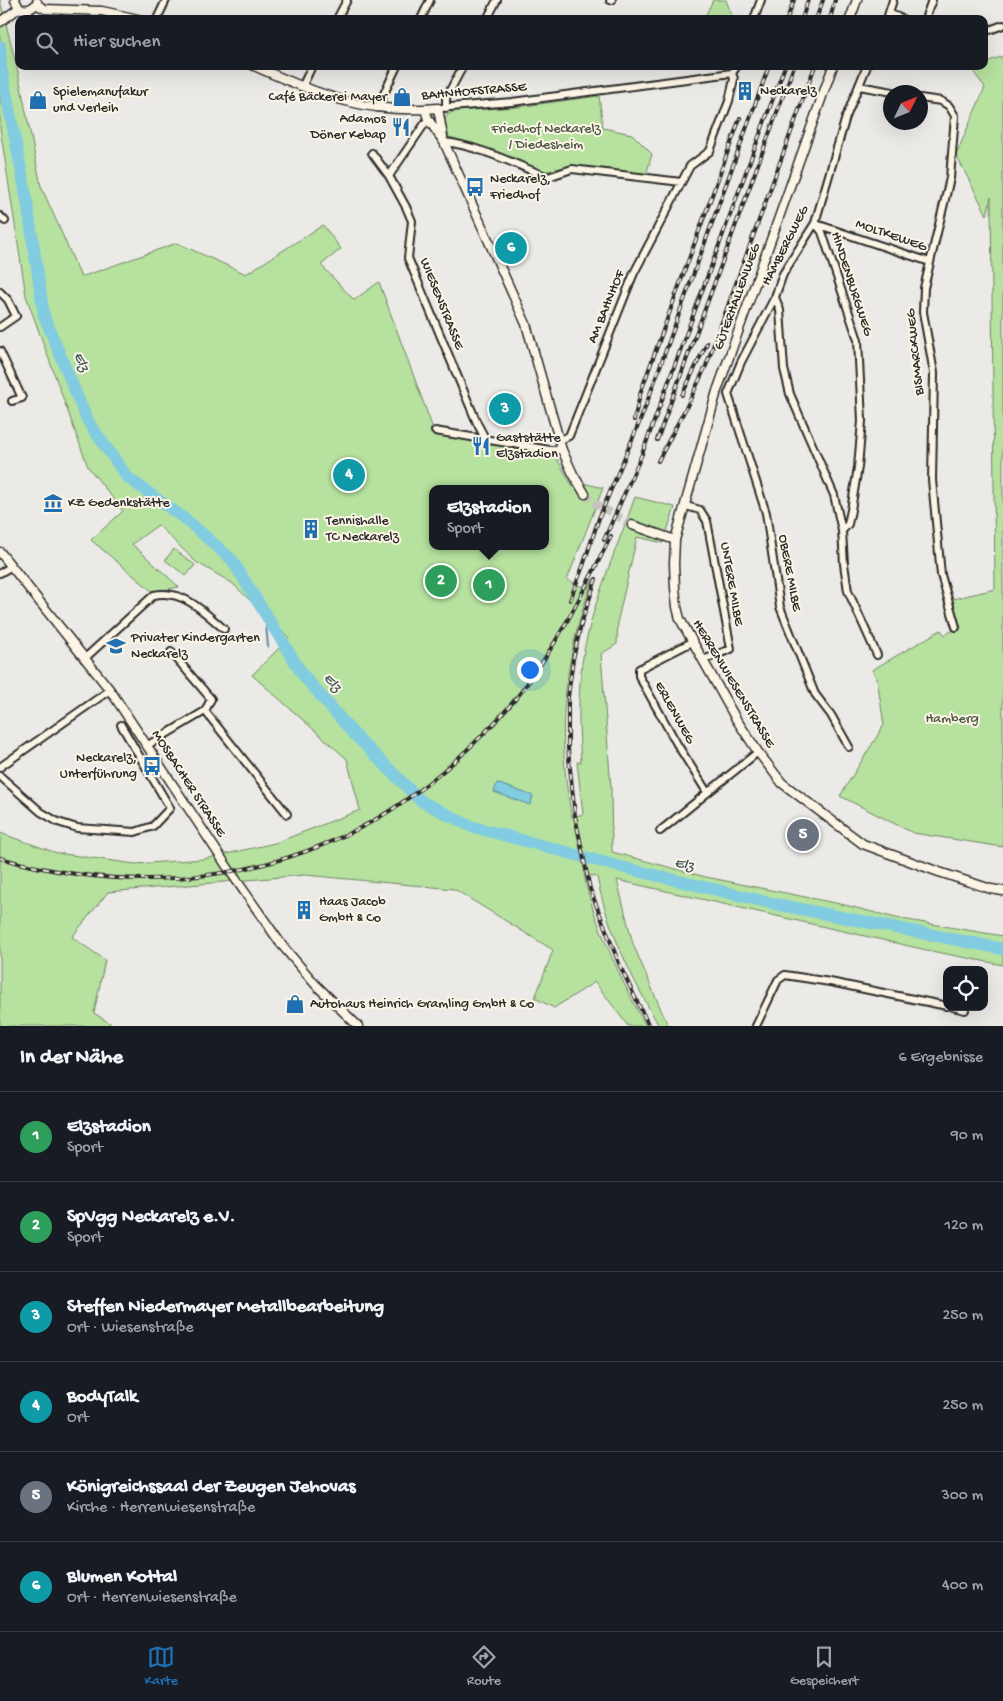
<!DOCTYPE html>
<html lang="de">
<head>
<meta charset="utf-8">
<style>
	body { margin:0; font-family:"Gochi Hand",sans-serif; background:#242831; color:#f1f3f6 }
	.controls { position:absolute; right:15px; bottom:15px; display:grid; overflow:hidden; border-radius:10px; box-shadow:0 5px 20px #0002 }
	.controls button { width:45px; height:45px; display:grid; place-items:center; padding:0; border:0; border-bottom:1px solid #363941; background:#171b24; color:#f1f3f6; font:25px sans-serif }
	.compass { position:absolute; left:883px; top:85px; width:45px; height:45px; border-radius:50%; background:#171b24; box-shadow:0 5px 20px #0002; rotate:47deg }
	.you { position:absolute; left:529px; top:669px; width:18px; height:18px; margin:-12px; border:4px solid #fff; border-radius:50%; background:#1a73e8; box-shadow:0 0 0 8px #1a73e833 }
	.badge { display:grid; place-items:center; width:32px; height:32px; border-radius:50%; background:#1f6fb2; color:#fff; font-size:16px; font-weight:700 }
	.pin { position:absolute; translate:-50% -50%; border:2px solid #fff; box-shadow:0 1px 5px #0006 }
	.popup { position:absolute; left:429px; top:485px; width:120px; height:65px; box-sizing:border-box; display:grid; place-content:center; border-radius:10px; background:#171b24; filter:drop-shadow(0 1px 4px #0005); font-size:16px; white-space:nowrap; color:#9ea1a6 }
	.popup b { font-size:19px; color:#f1f3f6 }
	.popup::after { content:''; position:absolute; left:50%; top:100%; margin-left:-10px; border:10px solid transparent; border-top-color:#171b24 }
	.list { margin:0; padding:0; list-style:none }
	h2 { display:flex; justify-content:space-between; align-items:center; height:65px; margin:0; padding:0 20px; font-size:21px }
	h2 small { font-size:16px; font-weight:400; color:#9ea1a6 }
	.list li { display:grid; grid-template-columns:32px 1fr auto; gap:15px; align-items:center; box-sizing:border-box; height:90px; padding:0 20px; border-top:1px solid #363941 }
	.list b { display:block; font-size:19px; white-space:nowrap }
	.list p { margin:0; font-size:16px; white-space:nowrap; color:#9ea1a6 }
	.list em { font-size:16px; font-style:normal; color:#9ea1a6 }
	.icon { flex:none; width:28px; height:28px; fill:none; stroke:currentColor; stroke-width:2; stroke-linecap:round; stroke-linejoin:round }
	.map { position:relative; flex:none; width:1003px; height:1026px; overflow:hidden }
	.search { position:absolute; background:#171b24; box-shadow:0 5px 20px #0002; left:15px; right:15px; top:15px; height:55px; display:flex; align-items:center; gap:12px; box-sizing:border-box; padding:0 18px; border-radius:10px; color:#9ea1a6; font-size:19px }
	.sheet { height:605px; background:#171b24 }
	nav { display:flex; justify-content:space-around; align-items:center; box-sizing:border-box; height:70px; border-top:1px solid #363941; background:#171b24; font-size:14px; color:#9ea1a6 }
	nav a { display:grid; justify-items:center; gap:2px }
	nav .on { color:#1f6fb2 }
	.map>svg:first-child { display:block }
</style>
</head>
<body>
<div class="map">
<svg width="1003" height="1026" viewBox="0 0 1003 1026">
	<rect width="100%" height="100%" fill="#ebeae7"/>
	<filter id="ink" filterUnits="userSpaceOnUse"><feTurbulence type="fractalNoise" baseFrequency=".02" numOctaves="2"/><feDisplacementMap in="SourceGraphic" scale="10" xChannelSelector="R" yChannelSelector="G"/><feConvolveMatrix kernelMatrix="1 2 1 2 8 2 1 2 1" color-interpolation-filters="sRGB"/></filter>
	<g filter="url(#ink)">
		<path fill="#b6e19e" stroke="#708664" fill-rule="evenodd" d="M 0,0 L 18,72 L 41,186 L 81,277 L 177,243 L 246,274 L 323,225 L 341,249 L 321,265 L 354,300 L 379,282 L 435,434 L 555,455 L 573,487 L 583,483 L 603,488 L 567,580 L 587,589 L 593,579 C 564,658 555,734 572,817 L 583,814 L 577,762 L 581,762 C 578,721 577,678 587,637 C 598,589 619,543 635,497 L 675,507 L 663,543 L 637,537 L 618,619 L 617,644 L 601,654 L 611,788 L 612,852 L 706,877 L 845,905 L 896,918 L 1003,936 L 1003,965 L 931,951 L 617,880 L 633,944 L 668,1026 L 659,1026 C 633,980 607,929 597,877 L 584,874 C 586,887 590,900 594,912 C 608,951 626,990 646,1026 L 628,1026 L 595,982 L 554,1008 L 535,998 L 553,950 L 454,889 L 305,875 L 108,892 L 72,937 L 105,960 L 94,1013 L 114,1026 L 0,1026 L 0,833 L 57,853 L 135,864 L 204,859 L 275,843 L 360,810 L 347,759 L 252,675 L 289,638 L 232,583 L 196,562 L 158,525 L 132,544 L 179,587 L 153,592 L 91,540 L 123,511 L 88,467 L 26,296 L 0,128 ZM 433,489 L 545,489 L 545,546 L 433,546 Z
			M 713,0 L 726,0 L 733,19 L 704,19 Z
			M 1003,56 L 1003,847 L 913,833 L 840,796 L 884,725 L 877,679 L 872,670 L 941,630 L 945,635 L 953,630 L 944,601 L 995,589 L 991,197 L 987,215 L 956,155 L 985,87 L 971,69 L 977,66 L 984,66 L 984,63 Z
			M 599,96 L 603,128 L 632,134 L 652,154 L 646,175 L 570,166 L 543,172 L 487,149 L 449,137 L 444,121 L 447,115 L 455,111 L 517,107 Z
			M 174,549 L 195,565 L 186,576 L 165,560 Z"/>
		<path fill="#81cce1" stroke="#5f8c98" d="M 497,783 L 533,796 L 530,805 L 494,792 Z"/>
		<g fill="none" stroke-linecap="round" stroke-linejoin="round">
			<path stroke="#5f8c98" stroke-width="2" d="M 265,612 L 268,647"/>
			<path stroke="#81cce1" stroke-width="12" d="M 0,46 L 1,67 L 26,195 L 44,316 L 87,420 L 127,477 L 189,522 L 232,560 L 303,675 L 352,732 L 421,801 L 470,826 L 617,866 L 775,904 L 1003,949"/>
			<path stroke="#c5c4c1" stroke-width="8" stroke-dasharray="8 4" stroke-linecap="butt" d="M 585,494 L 596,504 L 632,525"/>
			<g stroke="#2b2b2b" stroke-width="10">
				<path id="minor" d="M 610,0 L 612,0
					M 889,13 L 902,19
					M 157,19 L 166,0
					M 337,19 L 347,0
					M 421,19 L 430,0
					M 487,19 L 497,0
					M 754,19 L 761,0
					M 887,19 L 893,0
					M 925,19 L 932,0
					M 984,32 L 1003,25
					M 859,86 L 893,92
					M 302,87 L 312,66
					M 920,98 L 941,101 L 949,106 L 955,116 L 950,178 L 924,288 L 923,312 L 934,373 L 932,480 L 941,575 L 956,627
					M 379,108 L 381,100 L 397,66
					M 438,108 L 512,102 L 732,73
					M 446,108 L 446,98 L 463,66
					M 428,119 L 389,176 L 406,207 L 412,221 L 408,258 L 477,423 L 486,440
					M 444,142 C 480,146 514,164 548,177 L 572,169 L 681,182
					M 372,153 L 389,176
					M 0,216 L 5,221
					M 815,223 L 822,232 L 858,340 L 862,421 L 858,467 L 851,510 L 848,524 L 842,531
					M 816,224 L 930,262
					M 0,292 L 8,300 L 16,316 L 0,327
					M 775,297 L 780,310 L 784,369 L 790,394 L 834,495 L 842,531 L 844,564 L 848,591 L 877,655
					M 0,351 L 22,398 L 12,401
					M 728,394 L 766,513 L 780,607 L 815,694 L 831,715 L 849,747
					M 728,394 L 741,362 L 775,297 L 783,274 L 815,223 L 846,117 L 867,66
					M 435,431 L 550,450 L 562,450
					M 560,440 L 569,436 L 634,273 L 690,166 L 710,151 L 729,101 L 734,79 L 732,73 L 737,66
					M 686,506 L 700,510 L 707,521 L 731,649 L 703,660
					M 0,573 L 12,566
					M 692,642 L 639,669 L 639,676 L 677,744 L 707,792
					M 171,652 L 211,699 L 205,711
					M 84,659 L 154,595 C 183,589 204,612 224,629
					M 148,745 L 205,711 L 287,814
					M 0,767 L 110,690
					M 0,776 L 41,812 L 58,822 L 77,828 L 135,832 L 153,826 L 170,808 L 121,725
					M 660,831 L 758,752
					M 953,1007 L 965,1010
					M 756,1026 L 778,980 L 785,975 L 830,982 L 947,1006"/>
			</g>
			<g stroke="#2b2b2b" stroke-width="11">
				<path id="tertiary" d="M 15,0 L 19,8 C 26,11 34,9 37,2
					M 36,4 L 45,9 L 102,11 L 138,19
					M 850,19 L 857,0
					M 0,22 L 19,8
					M 254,66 C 319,94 364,115 438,108 L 443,137
					M 833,66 L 717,391 L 675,540 L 674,564 L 675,588 L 677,607 L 680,619 L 736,719 L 758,752 L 782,783 L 863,844 L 939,872 L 991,889 L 1003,891
					M 425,109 L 428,119 L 444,142 L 526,324 L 562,450 L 573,474 L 585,494
					M 632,525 L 675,540
					M 0,552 L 110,690 L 230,871 L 281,944 L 315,984 L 358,1026"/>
			</g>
			<use href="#minor" stroke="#fcf5e5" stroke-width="6"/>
			<use href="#tertiary" stroke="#fcf5e5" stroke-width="8"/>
			<g stroke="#2b2b2b" stroke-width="4">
				<path id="rail" d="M 787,19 L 794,0
					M 802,19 L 808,0
					M 816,19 L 823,0
					M 830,19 L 835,0
					M 682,395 L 707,343
					M 634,420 L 641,391 L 740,118
					M 657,440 L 794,66
					M 658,461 L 689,402 L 706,366 L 815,66
					M 604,540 L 642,454 L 785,66
					M 596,579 L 582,621 L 573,659 L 568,697 L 568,749 L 575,816 L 590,889 L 620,966 L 649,1026
					M 570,600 L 583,566 L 599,518 L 642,416 L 769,66
					M 0,858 C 121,892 244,886 358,829 C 394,811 425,787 455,761 C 478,740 502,717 521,692 C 558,644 584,590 611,536"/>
			</g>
			<use href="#rail" stroke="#fcf5e5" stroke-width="2" stroke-dasharray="5.5" stroke-linecap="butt"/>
		</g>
	</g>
	<defs>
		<g id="building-bare" transform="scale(1.5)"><path d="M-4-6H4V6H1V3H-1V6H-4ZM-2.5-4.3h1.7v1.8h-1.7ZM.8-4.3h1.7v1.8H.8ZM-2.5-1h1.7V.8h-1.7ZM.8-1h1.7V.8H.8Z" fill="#1f6fb2" stroke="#fcf5e5" stroke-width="2.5" paint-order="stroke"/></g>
		<g id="shop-bare" transform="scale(1.5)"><path d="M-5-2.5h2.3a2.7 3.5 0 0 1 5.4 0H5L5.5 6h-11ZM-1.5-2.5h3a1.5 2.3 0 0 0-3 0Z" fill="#1f6fb2" stroke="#fcf5e5" stroke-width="2.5" paint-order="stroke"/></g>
		<g id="restaurant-bare" transform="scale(1.5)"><path d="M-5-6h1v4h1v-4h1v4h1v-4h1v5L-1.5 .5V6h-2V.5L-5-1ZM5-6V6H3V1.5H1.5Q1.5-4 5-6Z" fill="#1f6fb2" stroke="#fcf5e5" stroke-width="2.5" paint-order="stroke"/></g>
		<g id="bus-bare" transform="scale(1.5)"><path d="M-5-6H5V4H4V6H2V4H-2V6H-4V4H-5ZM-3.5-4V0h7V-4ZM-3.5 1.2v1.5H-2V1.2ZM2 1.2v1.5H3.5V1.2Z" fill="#1f6fb2" stroke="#fcf5e5" stroke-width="2.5" paint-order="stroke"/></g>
		<g id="museum-bare" transform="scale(1.5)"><path d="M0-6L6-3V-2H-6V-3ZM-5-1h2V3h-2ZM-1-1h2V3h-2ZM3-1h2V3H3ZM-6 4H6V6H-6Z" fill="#1f6fb2" stroke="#fcf5e5" stroke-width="2.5" paint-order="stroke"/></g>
		<g id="school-bare" transform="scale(1.5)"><path d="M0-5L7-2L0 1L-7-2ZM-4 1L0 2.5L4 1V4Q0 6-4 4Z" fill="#1f6fb2" stroke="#fcf5e5" stroke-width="2.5" paint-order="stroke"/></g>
	</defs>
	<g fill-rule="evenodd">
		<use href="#building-bare" x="745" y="91"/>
		<use href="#shop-bare" x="402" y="97"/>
		<use href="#shop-bare" x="38" y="100"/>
		<use href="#restaurant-bare" x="401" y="127"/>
		<use href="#bus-bare" x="475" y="187"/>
		<use href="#restaurant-bare" x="481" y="446"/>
		<use href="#museum-bare" x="53" y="503"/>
		<use href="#building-bare" x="311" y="529"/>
		<use href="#school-bare" x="116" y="646"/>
		<use href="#bus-bare" x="152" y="766"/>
		<use href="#building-bare" x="304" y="910"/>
		<use href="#shop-bare" x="295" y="1004"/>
	</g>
	<g text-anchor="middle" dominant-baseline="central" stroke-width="4" stroke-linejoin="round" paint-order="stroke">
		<g font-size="14" fill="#2b2b2b" stroke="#fcf5e5" text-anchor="start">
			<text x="760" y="91">Neckarelz</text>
			<text x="53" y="92">Spielemanufakur<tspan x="53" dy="16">und Verleih</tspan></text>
			<text x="387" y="97" text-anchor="end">Café Bäckerei Mayer</text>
			<text x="386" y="119" text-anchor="end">Adamos<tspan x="386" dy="16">Döner Kebap</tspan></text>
			<text x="490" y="179">Neckarelz,<tspan x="490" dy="16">Friedhof</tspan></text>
			<text x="496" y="438">Gaststätte<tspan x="496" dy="16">Elzstadion</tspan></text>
			<text x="68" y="503">KZ Gedenkstätte</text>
			<text x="326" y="521">Tennishalle<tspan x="326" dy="16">TC Neckarelz</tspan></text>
			<text x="131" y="638">Privater Kindergarten<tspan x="131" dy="16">Neckarelz</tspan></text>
			<text x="137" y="758" text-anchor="end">Neckarelz,<tspan x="137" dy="16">Unterführung</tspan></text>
			<text x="319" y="902">Haas Jacob<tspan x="319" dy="16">GmbH &amp; Co</tspan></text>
			<text x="310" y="1004">Autohaus Heinrich Gramling GmbH &amp; Co</text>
		</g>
		<g font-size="14" fill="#2b2b2b" stroke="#fcf5e5">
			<text transform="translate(474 92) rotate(-5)">BAHNHOFSTRASSE</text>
			<text transform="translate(891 236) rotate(19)">MOLTKEWEG</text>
			<text transform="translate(786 246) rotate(-63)">HAMBERGWEG</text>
			<text transform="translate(851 284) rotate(72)">HINDENBURGWEG</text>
			<text transform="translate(738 297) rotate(-70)">GÜTERHALLENWEG</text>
			<text transform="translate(441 304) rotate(68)">WIESENSTRASSE</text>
			<text transform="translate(607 307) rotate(-68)">AM BAHNHOF</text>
			<text transform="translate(916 352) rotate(-96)">BISMARCKWEG</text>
			<text transform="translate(789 573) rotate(79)">OBERE MILBE</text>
			<text transform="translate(731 584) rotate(80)">UNTERE MILBE</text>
			<text transform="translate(733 684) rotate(59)">HERRENWIESENSTRASSE</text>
			<text transform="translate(674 713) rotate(61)">ERLENWEG</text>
			<text transform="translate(188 784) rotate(57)">MOSBACHER STRASSE</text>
		</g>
		<g font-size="14" fill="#4e5848" stroke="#fcf5e5">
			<text x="546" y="129">Friedhof Neckarelz<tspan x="546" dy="16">/ Diedesheim</tspan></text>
			<text x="952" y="719">Hamberg</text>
		</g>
		<g font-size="15" font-style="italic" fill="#455b62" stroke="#fcf5e5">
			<text transform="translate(81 362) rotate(68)">Elz</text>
			<text transform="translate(332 683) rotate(49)">Elz</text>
			<text transform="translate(684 865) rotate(13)">Elz</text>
		</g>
	</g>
</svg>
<div class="controls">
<button><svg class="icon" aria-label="locate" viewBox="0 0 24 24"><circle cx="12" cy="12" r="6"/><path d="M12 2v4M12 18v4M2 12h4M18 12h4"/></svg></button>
</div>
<svg class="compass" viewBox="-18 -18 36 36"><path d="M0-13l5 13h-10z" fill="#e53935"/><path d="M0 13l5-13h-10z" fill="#9ea1a6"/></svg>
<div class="you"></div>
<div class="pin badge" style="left:489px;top:585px;background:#2e9e5b">1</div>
<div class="popup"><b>Elzstadion</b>Sport</div>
<div class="pin badge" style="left:441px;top:581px;background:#2e9e5b">2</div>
<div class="pin badge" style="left:505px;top:409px;background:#0f9aa8">3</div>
<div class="pin badge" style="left:349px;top:475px;background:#0f9aa8">4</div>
<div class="pin badge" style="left:803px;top:835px;background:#6b7280">5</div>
<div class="pin badge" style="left:511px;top:248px;background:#0f9aa8">6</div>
<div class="search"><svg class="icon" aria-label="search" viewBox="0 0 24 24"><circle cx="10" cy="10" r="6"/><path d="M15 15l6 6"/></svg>Hier suchen</div>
</div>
<section class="sheet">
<h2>In der Nähe<small>6 Ergebnisse</small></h2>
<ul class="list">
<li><span class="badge" style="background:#2e9e5b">1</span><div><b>Elzstadion</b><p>Sport</p></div><em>90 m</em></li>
<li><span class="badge" style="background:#2e9e5b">2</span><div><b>SpVgg Neckarelz e.V.</b><p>Sport</p></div><em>120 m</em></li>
<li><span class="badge" style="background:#0f9aa8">3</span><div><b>Steffen Niedermayer Metallbearbeitung</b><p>Ort · Wiesenstraße</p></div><em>250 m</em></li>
<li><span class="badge" style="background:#0f9aa8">4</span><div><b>BodyTalk</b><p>Ort</p></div><em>250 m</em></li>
<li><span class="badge" style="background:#6b7280">5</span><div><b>Königreichssaal der Zeugen Jehovas</b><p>Kirche · Herrenwiesenstraße</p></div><em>300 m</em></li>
<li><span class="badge" style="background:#0f9aa8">6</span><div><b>Blumen Kottal</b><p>Ort · Herrenwiesenstraße</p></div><em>400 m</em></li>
</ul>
</section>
<nav>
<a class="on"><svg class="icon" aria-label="map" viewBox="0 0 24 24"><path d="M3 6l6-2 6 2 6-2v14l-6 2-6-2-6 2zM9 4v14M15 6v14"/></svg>Karte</a>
<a><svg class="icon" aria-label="directions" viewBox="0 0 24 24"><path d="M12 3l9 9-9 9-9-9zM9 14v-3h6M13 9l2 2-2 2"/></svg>Route</a>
<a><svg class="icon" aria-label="saved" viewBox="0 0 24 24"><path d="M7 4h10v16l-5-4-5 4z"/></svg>Gespeichert</a>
</nav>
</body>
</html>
